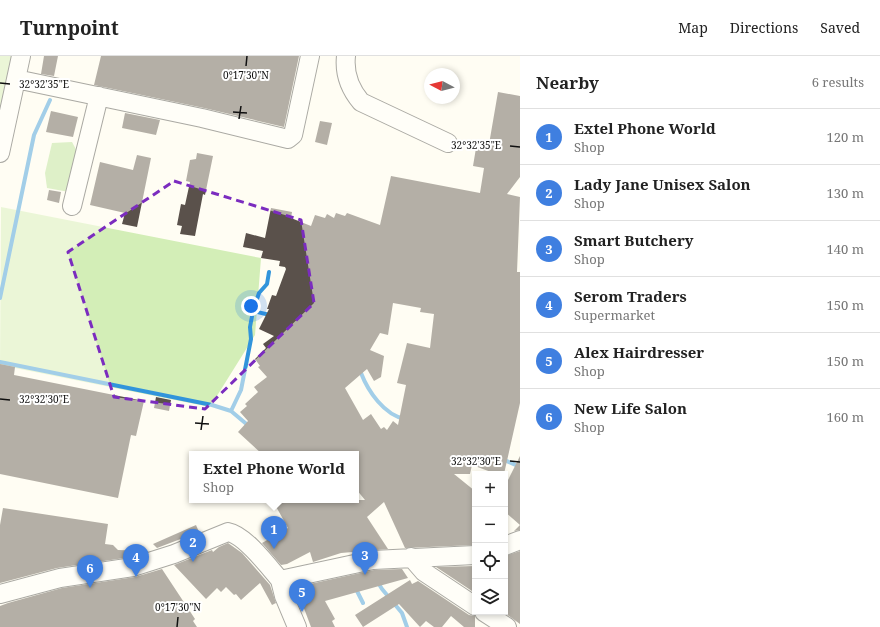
<!DOCTYPE html>
<html lang="en">
<head>
<meta charset="utf-8">
<style>
	body { margin:0; font-family:"Noto Serif",serif; background:#f6f6f6; color:#222 }
	.controls { position:absolute; right:12px; bottom:12px; display:grid; overflow:hidden; border-radius:0px; box-shadow:0 2px 6px #0003 }
	.controls button { width:36px; height:36px; display:grid; place-items:center; padding:0; border:0; border-bottom:1px solid #e0e0e0; background:#fff; color:#222; font:20px sans-serif }
	.compass { position:absolute; left:424px; top:12px; width:36px; height:36px; border-radius:50%; background:#fff; box-shadow:0 2px 6px #0003; rotate:277deg }
	.you { position:absolute; left:251px; top:250px; width:14px; height:14px; margin:-10px; border:3px solid #fff; border-radius:50%; background:#1a73e8; box-shadow:0 0 0 6px #1a73e833 }
	.badge { display:grid; place-items:center; width:26px; height:26px; border-radius:50%; background:#cf191e; color:#fff; font-size:13px; font-weight:700 }
	.pin { position:absolute; translate:-50% -33px; filter:drop-shadow(0 1px 2px #0008) }
	.pin::after { content:''; position:absolute; top:21px; width:14px; height:12px; background:inherit; clip-path:polygon(0 0,100% 0,50% 100%) }
	.popup { position:absolute; left:189px; top:395px; width:170px; height:52px; box-sizing:border-box; display:grid; place-content:center; border-radius:0px; background:#fff; filter:drop-shadow(0 1px 3px #0005); font-size:13px; white-space:nowrap; color:#767676 }
	.popup b { font-size:15px; color:#222 }
	.popup::after { content:''; position:absolute; left:50%; top:100%; margin-left:-8px; border:8px solid transparent; border-top-color:#fff }
	.list { margin:0; padding:0; list-style:none }
	h2 { display:flex; justify-content:space-between; align-items:center; height:52px; margin:0; padding:0 16px; font-size:17px }
	h2 small { font-size:13px; font-weight:400; color:#767676 }
	.list li { display:grid; grid-template-columns:26px 1fr auto; gap:12px; align-items:center; box-sizing:border-box; height:56px; padding:0 16px; border-top:1px solid #e0e0e0 }
	.list b { display:block; font-size:15px; white-space:nowrap }
	.list p { margin:0; font-size:13px; white-space:nowrap; color:#767676 }
	.list em { font-size:13px; font-style:normal; color:#767676 }
	.icon { flex:none; width:22px; height:22px; fill:none; stroke:currentColor; stroke-width:2; stroke-linecap:round; stroke-linejoin:round }
	.map { position:relative; flex:none; width:520px; height:571px; overflow:hidden }
	header { display:flex; align-items:center; gap:24px; box-sizing:border-box; height:56px; padding:0 20px; background:#fff; border-bottom:1px solid #e0e0e0 }
	header strong { font-size:19px }
	nav { display:flex; gap:22px; margin-inline-start:auto; font-size:14px }
	main { display:flex }
	aside { flex:1; background:#fff }
	.map>svg:first-child { display:block }
</style>
</head>
<body>
<header>
<strong>Turnpoint</strong>
<nav><a>Map</a><a>Directions</a><a>Saved</a></nav>
</header>
<main>
<div class="map">
<svg width="520" height="571" viewBox="0 0 520 571">
	<rect width="100%" height="100%" fill="#fffdf3"/>
	<path fill="#d3eeb7" d="M 0,0 L 15,0 L 0,72 Z
		M 1,151 L 261,202 L 255,279 L 210,351 L 0,309 Z"/>
	<path fill="#b6e195" d="M 72,86 L 78,97 L 69,136 L 47,132 L 45,117 L 52,87 Z"/>
	<g fill="none" stroke-linecap="round" stroke-linejoin="round">
		<path stroke="#3194db" stroke-width="4" d="M 0,242 L 34,79 L 50,44
			M 253,255 L 259,237 L 267,228 L 269,216
			M 0,306 L 212,349 L 231,355 L 250,371
			M 361,317 C 368,335 384,359 405,363
			M 231,355 L 241,334 L 251,283 L 250,271 L 253,255 L 270,259
			M 502,403 L 520,411
			M 377,525 L 382,533 L 402,557 L 407,571
			M 355,531 L 363,547"/>
	</g>
	<path fill="#5a514b" fill-rule="evenodd" d="M 44,0 L 58,0 L 54,20 L 41,18 Z
		M 101,0 L 299,0 L 284,71 L 204,52 L 94,29 Z
		M 498,36 L 520,40 L 520,121 L 507,138 L 520,141 L 517,216 L 520,216 L 520,347 L 504,418 L 491,418 L 491,416 L 472,409 L 470,418 L 454,418 L 475,435 L 475,489 L 405,492 L 384,446 L 367,461 L 388,493 L 341,497 L 313,506 L 310,496 L 287,508 L 281,509 L 262,487 L 288,472 L 274,447 L 279,444 L 365,444 L 356,433 L 356,398 L 262,398 L 238,376 L 248,365 L 240,356 L 247,350 L 245,348 L 258,336 L 254,331 L 267,321 L 258,311 L 260,310 L 255,303 L 266,292 L 263,288 L 274,280 L 259,273 L 269,253 L 267,253 L 272,239 L 276,240 L 286,213 L 285,211 L 279,210 L 280,205 L 261,202 L 263,195 L 243,191 L 246,177 L 265,182 L 271,152 L 292,156 L 291,162 L 311,170 L 315,159 L 325,162 L 327,158 L 334,162 L 336,157 L 345,160 L 347,157 L 380,169 L 391,120 L 480,137 L 484,112 L 473,110 L 476,92 L 488,94 ZM 393,247 L 421,252 L 420,256 L 434,258 L 430,292 L 407,287 L 397,327 L 406,329 L 398,369 L 393,365 L 387,374 L 384,371 L 381,373 L 371,358 L 363,364 L 345,332 L 367,313 L 374,325 L 381,321 L 384,300 L 370,294 L 380,277 L 388,279 Z
		M 51,55 L 78,61 L 73,81 L 46,76 Z
		M 125,57 L 160,64 L 156,79 L 122,72 Z
		M 320,65 L 332,67 L 327,89 L 315,86 Z
		M 197,97 L 213,100 L 205,139 L 203,138 L 195,180 L 180,178 L 182,170 L 177,169 L 181,148 L 185,149 L 190,126 L 186,125 L 190,104 L 196,103 Z
		M 137,99 L 151,102 L 137,171 L 122,168 L 125,157 L 90,149 L 100,106 L 133,114 Z
		M 49,134 L 61,136 L 59,147 L 47,144 Z
		M 0,308 L 15,311 L 14,319 L 144,345 L 136,380 L 131,379 L 118,442 L 0,418 Z
		M 156,341 L 171,344 L 169,355 L 154,352 Z
		M 520,400 L 520,474 L 514,475 L 520,469 L 505,456 L 505,430 Z
		M 3,452 L 108,468 L 105,488 L 113,489 L 118,494 L 149,495 L 131,501 L 57,512 L 0,527 L 0,469 Z
		M 196,469 L 199,476 L 157,492 L 153,488 Z
		M 228,487 L 242,497 L 270,529 L 276,547 L 272,549 L 260,527 L 241,544 L 236,538 L 234,539 L 226,531 L 221,536 L 217,532 L 206,543 L 174,509 L 212,494 L 213,496 L 219,491 Z
		M 520,495 L 520,568 L 505,557 L 505,500 Z
		M 475,510 L 475,537 L 436,511 Z
		M 162,513 L 195,563 L 193,565 L 197,571 L 0,571 L 0,550 L 8,547 L 62,532 L 135,521 Z
		M 402,513 L 408,522 L 325,545 L 335,563 L 332,565 L 335,571 L 311,571 L 296,531 L 374,514 Z
		M 410,524 L 412,528 L 418,525 L 469,559 L 475,560 L 475,571 L 464,571 L 451,560 L 442,571 L 434,571 L 426,565 L 420,571 L 399,548 L 363,571 L 355,559 Z"/>
	<g fill="none" stroke-linecap="round" stroke-linejoin="round">
		<g stroke="#434343" stroke-width="20">
			<path id="minor" d="M 346,0 C 344,18 350,33 361,46 L 448,87
				M 16,23 L 202,62 L 288,83 L 293,79 L 310,0
				M 0,97 L 21,0
				M 72,150 L 99,40
				M 505,490 L 520,484
				M 411,501 L 424,516 L 475,550
				M 280,524 L 284,540 L 297,571
				M 0,538 L 60,522 L 133,511 L 174,498 L 228,476 C 245,479 269,511 280,524 L 373,504 L 475,499
				M 484,556 L 507,571"/>
		</g>
		<use href="#minor" stroke="#fff" stroke-width="18"/>
	</g>
	<path d="M0 0H520V571H0ZM 174,125 L 301,164 L 314,247 L 205,353 L 114,341 L 68,196 Z" fill="#fffdf3" fill-opacity=".55" fill-rule="evenodd"/>
	<path fill="none" stroke="#7b2cbf" stroke-width="3" stroke-dasharray="8 5" stroke-linejoin="round" d="M 174,125 L 301,164 L 314,247 L 205,353 L 114,341 L 68,196 Z"/>
	<path fill="none" stroke="#101010" stroke-width="1.5" d="M 246,10 L 247,0M 0,27 L 10,28M 233,56 L 247,57M 239,63 L 241,50M 510,90 L 520,91M 0,343 L 10,344M 195,367 L 209,368M 201,374 L 203,360M 510,405 L 520,406M 177,571 L 178,561"/>
	<g font-size="10" text-anchor="middle" fill="#101010" stroke="#fff" stroke-width="4" stroke-linejoin="round" paint-order="stroke">
		<text x="246" y="23">0°17'30"N</text>
		<text x="44" y="32">32°32'35"E</text>
		<text x="476" y="93">32°32'35"E</text>
		<text x="44" y="347">32°32'30"E</text>
		<text x="476" y="409">32°32'30"E</text>
		<text x="178" y="555">0°17'30"N</text>
	</g>
</svg>
<div class="controls">
<button>+</button>
<button>−</button>
<button><svg class="icon" aria-label="locate" viewBox="0 0 24 24"><circle cx="12" cy="12" r="6"/><path d="M12 2v4M12 18v4M2 12h4M18 12h4"/></svg></button>
<button><svg class="icon" aria-label="layers" viewBox="0 0 24 24"><path d="M12 4l9 5-9 5-9-5zM3 14l9 5 9-5"/></svg></button>
</div>
<svg class="compass" viewBox="-18 -18 36 36"><path d="M0-13l5 13h-10z" fill="#e53935"/><path d="M0 13l5-13h-10z" fill="#767676"/></svg>
<div class="you"></div>
<div class="pin badge" style="left:274px;top:493px;background:#3f7fe0">1</div>
<div class="popup"><b>Extel Phone World</b>Shop</div>
<div class="pin badge" style="left:193px;top:506px;background:#3f7fe0">2</div>
<div class="pin badge" style="left:365px;top:519px;background:#3f7fe0">3</div>
<div class="pin badge" style="left:136px;top:521px;background:#3f7fe0">4</div>
<div class="pin badge" style="left:302px;top:556px;background:#3f7fe0">5</div>
<div class="pin badge" style="left:90px;top:532px;background:#3f7fe0">6</div>
</div>
<aside>
<h2>Nearby<small>6 results</small></h2>
<ul class="list">
<li><span class="badge" style="background:#3f7fe0">1</span><div><b>Extel Phone World</b><p>Shop</p></div><em>120 m</em></li>
<li><span class="badge" style="background:#3f7fe0">2</span><div><b>Lady Jane Unisex Salon</b><p>Shop</p></div><em>130 m</em></li>
<li><span class="badge" style="background:#3f7fe0">3</span><div><b>Smart Butchery</b><p>Shop</p></div><em>140 m</em></li>
<li><span class="badge" style="background:#3f7fe0">4</span><div><b>Serom Traders</b><p>Supermarket</p></div><em>150 m</em></li>
<li><span class="badge" style="background:#3f7fe0">5</span><div><b>Alex Hairdresser</b><p>Shop</p></div><em>150 m</em></li>
<li><span class="badge" style="background:#3f7fe0">6</span><div><b>New Life Salon</b><p>Shop</p></div><em>160 m</em></li>
</ul>
</aside>
</main>
</body>
</html>
